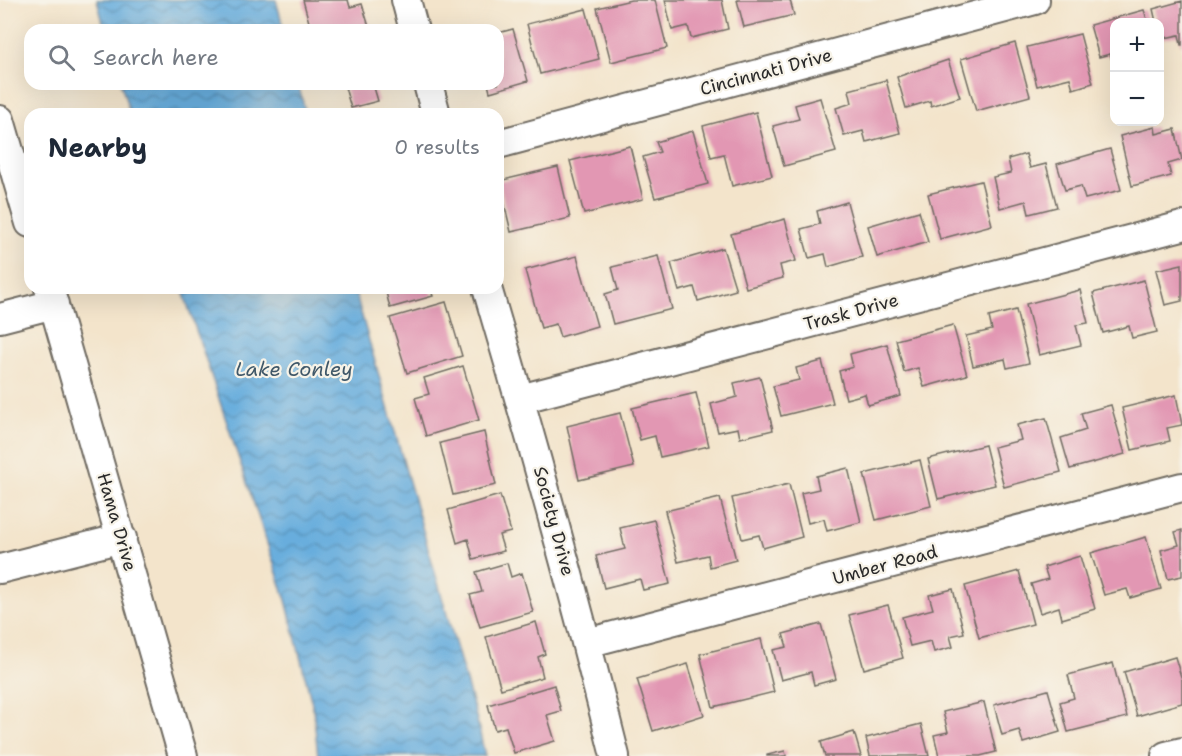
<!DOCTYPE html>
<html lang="en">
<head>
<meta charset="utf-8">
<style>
	body { margin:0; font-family:"Shantell Sans",sans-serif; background:#f6f6f7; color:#1f2937 }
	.controls { position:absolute; right:18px; top:18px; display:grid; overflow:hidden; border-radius:12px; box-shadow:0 6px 24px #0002 }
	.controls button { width:54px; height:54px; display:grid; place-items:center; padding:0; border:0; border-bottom:2px solid #e0e1e3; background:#fff; color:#1f2937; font:30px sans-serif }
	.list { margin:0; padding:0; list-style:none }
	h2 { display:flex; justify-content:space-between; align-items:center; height:78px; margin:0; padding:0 24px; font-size:26px }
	h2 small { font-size:20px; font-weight:400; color:#747a83 }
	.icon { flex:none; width:33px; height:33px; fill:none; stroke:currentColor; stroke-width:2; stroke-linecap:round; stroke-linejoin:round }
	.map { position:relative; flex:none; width:1182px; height:756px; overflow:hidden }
	.search { position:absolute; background:#fff; box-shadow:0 6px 24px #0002; left:24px; top:24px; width:480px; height:66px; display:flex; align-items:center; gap:15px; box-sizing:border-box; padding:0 21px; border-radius:18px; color:#747a83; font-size:22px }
	.panel { position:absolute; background:#fff; box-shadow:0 6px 24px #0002; left:24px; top:108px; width:480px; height:186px; border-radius:18px }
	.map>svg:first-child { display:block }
</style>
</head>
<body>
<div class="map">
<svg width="1182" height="756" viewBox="0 0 1182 756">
	<defs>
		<pattern id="water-waves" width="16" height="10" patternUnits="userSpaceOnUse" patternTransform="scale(1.5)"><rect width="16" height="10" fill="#67addd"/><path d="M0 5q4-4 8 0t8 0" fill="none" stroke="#558db3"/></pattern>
	</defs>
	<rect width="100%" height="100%" fill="#f7f3e8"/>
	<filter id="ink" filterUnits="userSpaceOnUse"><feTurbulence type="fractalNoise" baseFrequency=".0167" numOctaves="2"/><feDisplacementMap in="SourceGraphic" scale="12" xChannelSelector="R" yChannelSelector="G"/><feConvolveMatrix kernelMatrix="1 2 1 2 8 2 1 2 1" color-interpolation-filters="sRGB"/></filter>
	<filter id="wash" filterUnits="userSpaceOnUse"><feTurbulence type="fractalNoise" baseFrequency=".008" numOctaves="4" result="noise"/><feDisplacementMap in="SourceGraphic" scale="24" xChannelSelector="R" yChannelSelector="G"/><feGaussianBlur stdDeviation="1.35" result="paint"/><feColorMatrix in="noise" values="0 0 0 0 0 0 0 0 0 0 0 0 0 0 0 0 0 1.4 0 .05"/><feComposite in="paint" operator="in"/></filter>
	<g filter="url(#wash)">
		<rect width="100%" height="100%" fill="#f3e4cb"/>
		<path fill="url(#water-waves)" stroke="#496c84" stroke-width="1.5" d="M 97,0 L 276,0 L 284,30 L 105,30 Z
			M 121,84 L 298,84 L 306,114 L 130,114 Z
			M 182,288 L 354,288 L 477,720 L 485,756 L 318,756 L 313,708 L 286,600 Z"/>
		<g id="blocks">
			<path fill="#e297b3" d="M 303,0 L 348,0 L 350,7 L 362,4 L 370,30 L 311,30 Z
				M 631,0 L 655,0 L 667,48 L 611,62 L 597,8 Z
				M 665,0 L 722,0 L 728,29 L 691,38 L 688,26 L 672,30 Z
				M 737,0 L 790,0 L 794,15 L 744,27 Z
				M 1182,1 L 1182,45 L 1181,45 L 1179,35 L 1160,39 L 1160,22 L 1156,22 L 1153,9 Z
				M 586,9 L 599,59 L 540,74 L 527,24 Z
				M 1144,10 L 1148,22 L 1114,22 L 1114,67 L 1110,54 L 1099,57 L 1090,25 Z
				M 513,29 L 528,81 L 490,92 L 488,84 L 498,84 L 498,33 Z
				M 1080,34 L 1093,83 L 1073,89 L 1070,78 L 1037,86 L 1027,47 Z
				M 1015,43 L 1030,96 L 976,111 L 961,59 Z
				M 948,60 L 960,97 L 931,106 L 930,101 L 906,108 L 897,77 Z
				M 886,80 L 900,133 L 866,142 L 863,131 L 844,136 L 836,108 L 852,103 L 849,90 Z
				M 344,84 L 373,84 L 378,101 L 351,108 Z
				M 820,98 L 836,152 L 784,166 L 773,126 L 799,119 L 795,105 Z
				M 756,112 L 772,176 L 732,186 L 724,154 L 711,157 L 703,126 Z
				M 1155,127 L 1156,134 L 1175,129 L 1182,160 L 1168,164 L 1171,176 L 1132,186 L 1120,136 Z
				M 693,131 L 708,184 L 655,198 L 643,157 L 660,152 L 656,142 Z
				M 630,146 L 643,199 L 584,214 L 570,161 Z
				M 1110,149 L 1121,190 L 1085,199 L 1081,186 L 1065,190 L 1057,164 Z
				M 1026,154 L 1030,168 L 1046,164 L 1057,207 L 1029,214 L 1026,201 L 1000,208 L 993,177 L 1011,173 L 1008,159 Z
				M 558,167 L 570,218 L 511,232 L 499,181 Z
				M 981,181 L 992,225 L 940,239 L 928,194 Z
				M 847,202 L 862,257 L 828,267 L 825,254 L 809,258 L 801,229 L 820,224 L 817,211 Z
				M 919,211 L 928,242 L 877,257 L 868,226 Z
				M 785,219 L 796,261 L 780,265 L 783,278 L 746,288 L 731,234 Z
				M 723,248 L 736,290 L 698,301 L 694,287 L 679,291 L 671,263 Z
				M 577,256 L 597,326 L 560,337 L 556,324 L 541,328 L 525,270 Z
				M 658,256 L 672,309 L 613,324 L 605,294 L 618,290 L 612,267 Z
				M 1182,264 L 1182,301 L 1165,305 L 1156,270 Z
				M 1144,280 L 1157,332 L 1132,338 L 1129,326 L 1103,333 L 1093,293 Z
				M 385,288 L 430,288 L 433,296 L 390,308 Z
				M 1080,290 L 1088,323 L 1076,325 L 1081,345 L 1039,355 L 1026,304 Z
				M 446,302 L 462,356 L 407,373 L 390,318 Z
				M 1016,310 L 1029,363 L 1007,368 L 1005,359 L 973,366 L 966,336 L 992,330 L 989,317 Z
				M 953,325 L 967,375 L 924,387 L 918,368 L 904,372 L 896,340 Z
				M 887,344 L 901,396 L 868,405 L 865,394 L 846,399 L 839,371 L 853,367 L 850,354 Z
				M 822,361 L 833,403 L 781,416 L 773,386 L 799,380 L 796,368 Z
				M 463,366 L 479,420 L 426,436 L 415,398 L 429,394 L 424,378 Z
				M 760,377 L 773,430 L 740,438 L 738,428 L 718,432 L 711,404 L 737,397 L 734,383 Z
				M 696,393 L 709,446 L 660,457 L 655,436 L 640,440 L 632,408 Z
				M 1176,395 L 1182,425 L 1167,428 L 1170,441 L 1132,450 L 1122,408 Z
				M 1111,405 L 1125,454 L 1070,469 L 1061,438 L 1086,430 L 1081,413 Z
				M 620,413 L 634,467 L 579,480 L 567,426 Z
				M 1046,418 L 1061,472 L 1004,487 L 994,447 L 1021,440 L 1017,425 Z
				M 484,432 L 496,485 L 453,495 L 440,443 Z
				M 985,445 L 995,485 L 938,499 L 928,459 Z
				M 920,460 L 931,506 L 876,520 L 864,474 Z
				M 848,468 L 861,522 L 827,531 L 824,519 L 808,523 L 801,493 L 819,489 L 816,476 Z
				M 789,484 L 802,537 L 763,548 L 759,535 L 742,539 L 732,498 Z
				M 500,495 L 511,532 L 499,535 L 504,551 L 473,559 L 468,539 L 457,543 L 448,510 Z
				M 720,498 L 736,560 L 710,567 L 708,555 L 678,562 L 665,511 Z
				M 654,520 L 670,584 L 643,590 L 640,579 L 604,588 L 596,556 L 625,549 L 620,528 Z
				M 1182,530 L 1182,576 L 1168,579 L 1161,550 L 1179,545 L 1175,532 Z
				M 1146,537 L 1161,589 L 1130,598 L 1127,589 L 1104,595 L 1091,553 Z
				M 1080,556 L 1095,609 L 1062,619 L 1059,607 L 1040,613 L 1031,584 L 1048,579 L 1044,567 Z
				M 507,563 L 511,577 L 522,573 L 533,612 L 480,627 L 470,595 L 482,592 L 476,572 Z
				M 1019,571 L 1033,624 L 979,638 L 965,586 Z
				M 953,589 L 964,633 L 950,636 L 953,647 L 934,652 L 931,641 L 910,646 L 902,617 L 933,609 L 929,595 Z
				M 888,605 L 903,658 L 864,669 L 849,615 Z
				M 536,622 L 545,654 L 538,657 L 543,677 L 501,689 L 486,637 Z
				M 821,624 L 836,679 L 814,685 L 811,672 L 781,680 L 773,650 L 787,647 L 783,634 Z
				M 761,639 L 774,692 L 713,707 L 700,654 Z
				M 1175,657 L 1182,680 L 1182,703 L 1137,716 L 1124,672 Z
				M 1113,663 L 1127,717 L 1068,732 L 1060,702 L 1074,698 L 1068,675 Z
				M 688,664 L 704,715 L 653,731 L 637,679 Z
				M 554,685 L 561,711 L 547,715 L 555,741 L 514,753 L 506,727 L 495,730 L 488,705 Z
				M 1048,690 L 1060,732 L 1023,743 L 1019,730 L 1002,735 L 994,705 Z
				M 984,702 L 996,752 L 980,756 L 939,756 L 934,735 L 948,732 L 943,712 Z
				M 921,724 L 929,756 L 870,756 L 866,738 Z
				M 854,732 L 861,756 L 825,756 L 821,742 Z
				M 785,751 L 786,756 L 767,756 L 767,755 Z"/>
		</g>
	</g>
	<g filter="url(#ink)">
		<use href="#blocks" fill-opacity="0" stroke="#716c63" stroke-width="1.5"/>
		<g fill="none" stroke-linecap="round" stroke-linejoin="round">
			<g stroke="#716c63" stroke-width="32">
				<path id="street" d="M 406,0 L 414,30
					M 428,84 L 436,114
					M 0,120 L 30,223
					M 498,144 L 1035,0
					M 49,288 L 183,756
					M 487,288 C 533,443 576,599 615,756
					M 0,318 L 54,304
					M 520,399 L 1182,226
					M 0,569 L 122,538
					M 587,643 L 1182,487
					M 1166,756 L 1182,752"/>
			</g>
			<use href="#street" stroke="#fff" stroke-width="28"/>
		</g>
	</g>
	<g text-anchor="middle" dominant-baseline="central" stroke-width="4.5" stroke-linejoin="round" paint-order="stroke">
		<g font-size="18" fill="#2b2b2b" stroke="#f7f3e8">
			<text transform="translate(766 72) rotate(-15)">Cincinnati Drive</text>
			<text transform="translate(851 312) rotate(-15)">Trask Drive</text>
			<text transform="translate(554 521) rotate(75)">Society Drive</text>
			<text transform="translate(117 522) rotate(74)">Hama Drive</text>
			<text transform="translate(885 565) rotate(-15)">Umber Road</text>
		</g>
		<g font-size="20" font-style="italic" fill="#405869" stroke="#f7f3e8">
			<text x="294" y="369">Lake Conley</text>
		</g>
	</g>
</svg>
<div class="controls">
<button>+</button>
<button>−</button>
</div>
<div class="search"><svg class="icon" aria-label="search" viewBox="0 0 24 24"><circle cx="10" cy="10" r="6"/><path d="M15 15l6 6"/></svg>Search here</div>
<section class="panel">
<h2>Nearby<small>0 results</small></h2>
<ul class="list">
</ul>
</section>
</div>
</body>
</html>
